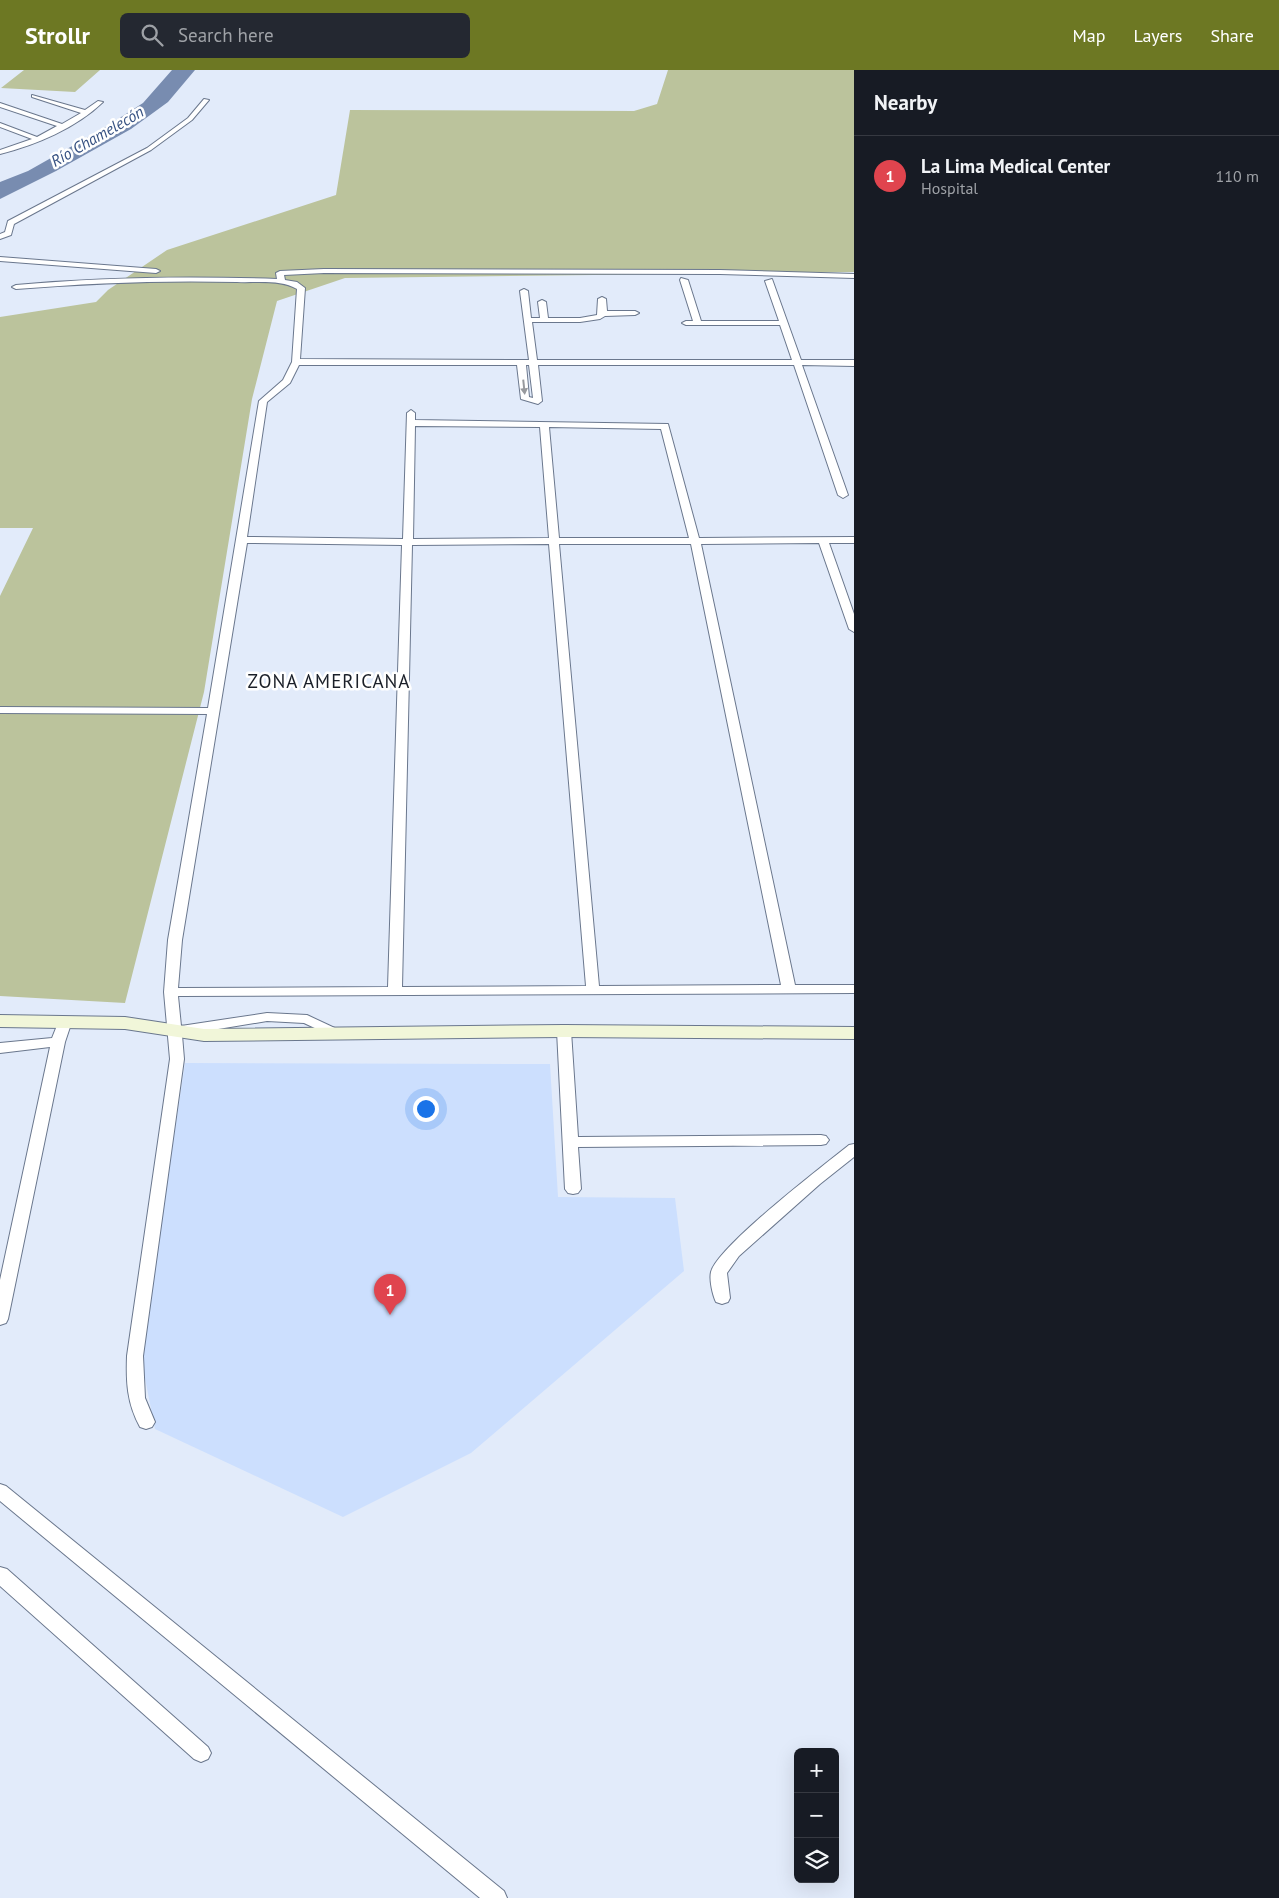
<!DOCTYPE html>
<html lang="en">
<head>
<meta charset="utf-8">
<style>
	body { margin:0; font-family:"PT Sans",sans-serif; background:#242831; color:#f1f3f6 }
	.controls { position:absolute; right:15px; bottom:15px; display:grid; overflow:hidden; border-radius:8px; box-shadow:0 5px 20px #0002 }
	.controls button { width:45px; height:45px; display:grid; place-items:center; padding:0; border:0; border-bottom:1px solid #363941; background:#171b24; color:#f1f3f6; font:25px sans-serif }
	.you { position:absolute; left:425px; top:1038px; width:18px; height:18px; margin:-12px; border:4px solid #fff; border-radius:50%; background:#1a73e8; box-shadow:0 0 0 8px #1a73e833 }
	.badge { display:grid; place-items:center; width:32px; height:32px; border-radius:50%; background:#6d7823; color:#fff; font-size:16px; font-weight:700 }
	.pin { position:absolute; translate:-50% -41px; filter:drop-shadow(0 1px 2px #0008) }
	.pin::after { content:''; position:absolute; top:26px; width:18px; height:15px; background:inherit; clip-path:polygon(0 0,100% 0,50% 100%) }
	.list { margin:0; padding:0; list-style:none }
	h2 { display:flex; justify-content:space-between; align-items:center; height:65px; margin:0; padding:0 20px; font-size:21px }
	h2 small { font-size:16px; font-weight:400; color:#9ea1a6 }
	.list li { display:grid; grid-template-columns:32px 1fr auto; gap:15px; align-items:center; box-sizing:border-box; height:80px; padding:0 20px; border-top:1px solid #363941 }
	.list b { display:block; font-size:19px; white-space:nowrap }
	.list p { margin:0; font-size:16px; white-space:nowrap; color:#9ea1a6 }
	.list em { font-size:16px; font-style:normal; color:#9ea1a6 }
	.icon { flex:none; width:28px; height:28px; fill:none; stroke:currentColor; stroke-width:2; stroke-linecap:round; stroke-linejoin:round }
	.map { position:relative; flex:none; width:854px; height:1828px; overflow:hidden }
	header { display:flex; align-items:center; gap:30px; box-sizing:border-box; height:70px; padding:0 25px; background:#6d7823; color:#fff }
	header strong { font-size:24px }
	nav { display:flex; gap:28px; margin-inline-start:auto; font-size:18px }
	.search { width:350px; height:45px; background:#242831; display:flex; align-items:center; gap:12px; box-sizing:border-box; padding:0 18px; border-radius:8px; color:#9ea1a6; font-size:19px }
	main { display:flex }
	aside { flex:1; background:#171b24 }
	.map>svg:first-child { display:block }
</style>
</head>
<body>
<header>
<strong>Strollr</strong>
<div class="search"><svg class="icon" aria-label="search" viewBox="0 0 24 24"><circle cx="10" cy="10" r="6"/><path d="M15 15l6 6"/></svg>Search here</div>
<nav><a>Map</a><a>Layers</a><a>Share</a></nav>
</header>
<main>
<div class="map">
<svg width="854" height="1828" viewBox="0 0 854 1828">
	<rect width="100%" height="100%" fill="#e2ebfa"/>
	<path fill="#ccdffe" d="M 185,993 L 550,994 L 558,1127 L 675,1128 L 684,1201 L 471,1383 L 343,1447 L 155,1359 L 141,1288 Z"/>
	<path fill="#bbc39c" d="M 24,0 L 100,0 L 75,22 L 1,18 Z
		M 668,0 L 854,0 L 854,202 L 345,208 L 277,231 L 252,329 L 204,622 L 125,933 L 0,926 L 0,526 L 33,458 L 0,458 L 0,247 L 96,232 L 108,220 L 167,180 L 336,125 L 350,40 L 634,41 L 657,34 Z"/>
	<path fill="#788cb0" d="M 172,0 L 195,0 L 168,32 L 131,59 L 56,101 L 0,129 L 0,112 L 28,101 L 104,58 L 143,33 Z"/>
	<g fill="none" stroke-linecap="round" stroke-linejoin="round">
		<g stroke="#6a778d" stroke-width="2">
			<path id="street" d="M 32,25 L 85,40 L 98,31 L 103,32 C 76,58 36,75 0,84 L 0,80 L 32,69 L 0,57 L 0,53 L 37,67 L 57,56 L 0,37 L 0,33 L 62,54 L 81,43 L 32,27 Z
				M 204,29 L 209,30 L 192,50 L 151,80 L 14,154 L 11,165 L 0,169 L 0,164 L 5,162 L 8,151 L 147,78 L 188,48 Z
				M 0,187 L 156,199 L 160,201 L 156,203 L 0,191 Z
				M 324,199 L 720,200 L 854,204 L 854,208 L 720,204 L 324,203 L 284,205 L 285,210 L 297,212 L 305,218 L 300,289 L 529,290 L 520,221 L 524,219 L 528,221 L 531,248 L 540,248 L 538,232 L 542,230 L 546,232 L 548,248 L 580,248 L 597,245 L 598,229 L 602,227 L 606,229 L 607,241 L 635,241 L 639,243 L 635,245 L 605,246 L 600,249 L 580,252 L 532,252 L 537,290 L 792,290 L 780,255 L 686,255 L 682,253 L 686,251 L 693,251 L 680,210 L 681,208 L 688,210 L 701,251 L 779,251 L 765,211 L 772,209 L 801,290 L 854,290 L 854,296 L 802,295 L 848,425 L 843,428 L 838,425 L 794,295 L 538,295 L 542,331 L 538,334 L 521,329 L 517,295 L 299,295 L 290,313 L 267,332 L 247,467 L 403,469 L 407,343 L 411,340 L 415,343 L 415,350 L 668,354 L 699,468 L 854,467 L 854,473 L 829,473 L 854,544 L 854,562 L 849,559 L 819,473 L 701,474 L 795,915 L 854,915 L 854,923 L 178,926 L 181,956 L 267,943 L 307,945 L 339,960 L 341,963 L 339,966 L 334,967 L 304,953 L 267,951 L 182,965 L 184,989 L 143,1286 L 145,1328 L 155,1352 L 152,1357 L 146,1359 L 140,1357 C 127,1333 126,1312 127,1286 L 170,989 L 164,922 L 168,870 L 207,644 L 0,643 L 0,637 L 208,638 L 259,331 L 283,310 L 292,292 L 297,219 C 280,209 256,213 237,212 C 163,210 90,213 16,219 L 12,217 L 16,215 C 103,207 190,206 277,209 L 276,203 L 280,201 ZM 526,295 L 529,295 L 533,328 L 529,327 ZM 415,356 L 540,357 L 549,468 L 413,469 ZM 549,357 L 661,359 L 689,468 L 559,468 ZM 247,473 L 402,475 L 388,917 L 178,918 L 182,870 ZM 549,474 L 586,916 L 402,917 L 412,475 ZM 559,474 L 691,474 L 781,915 L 599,916 Z
				M 65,947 L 70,948 L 72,951 L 65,972 L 8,1249 L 6,1253 L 0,1255 L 0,1210 L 50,977 L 0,983 L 0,973 L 52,968 L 60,948 Z
				M 564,957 L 569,958 L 571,961 L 578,1067 L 821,1065 L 826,1066 L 829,1070 L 826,1074 L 821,1075 L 578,1077 L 581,1119 L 578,1123 L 573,1124 L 568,1123 L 565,1119 L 557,961 L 559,958 Z
				M 854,1074 L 854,1087 L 820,1114 L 739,1186 L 727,1203 L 730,1228 L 728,1232 L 722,1234 L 716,1232 C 713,1226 709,1210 711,1202 C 718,1176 823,1096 849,1075 Z
				M 0,1414 L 6,1416 L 504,1821 L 507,1828 L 480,1828 L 0,1431 Z
				M 0,1497 L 7,1499 L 208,1677 L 211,1683 L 208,1689 L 201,1692 L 194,1689 L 0,1516 Z"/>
		</g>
		<g stroke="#6a778d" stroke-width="2">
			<path id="secondary" d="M 0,945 L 125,947 L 204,959 L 564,955 L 854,957 L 854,969 L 564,967 L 204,971 L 125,959 L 0,957 Z"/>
		</g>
		<use href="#street" fill="#fff" fill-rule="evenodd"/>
		<use href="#secondary" fill="#f1f6d9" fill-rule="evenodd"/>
	</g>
	<defs><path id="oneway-solid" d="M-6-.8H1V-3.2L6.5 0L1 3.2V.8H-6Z" transform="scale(1.25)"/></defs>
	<use fill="#989a9e" href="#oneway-solid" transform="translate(524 317) rotate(84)"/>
	<g text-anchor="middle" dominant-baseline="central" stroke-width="5" stroke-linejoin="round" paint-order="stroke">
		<g font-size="16" font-style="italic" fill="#355081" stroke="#fff">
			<text transform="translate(97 66) rotate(-30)">Río Chamelecón</text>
		</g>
		<g font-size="19" letter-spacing="1" fill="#1a1f28" stroke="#fff">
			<text x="329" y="611">ZONA AMERICANA</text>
		</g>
	</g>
</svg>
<div class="controls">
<button>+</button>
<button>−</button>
<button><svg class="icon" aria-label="layers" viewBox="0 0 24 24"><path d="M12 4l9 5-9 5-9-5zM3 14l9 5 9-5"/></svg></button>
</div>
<div class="you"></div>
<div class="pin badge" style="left:390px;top:1245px;background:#e0444e">1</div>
</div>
<aside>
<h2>Nearby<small></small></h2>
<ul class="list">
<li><span class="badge" style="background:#e0444e">1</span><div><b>La Lima Medical Center</b><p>Hospital</p></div><em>110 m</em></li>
</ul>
</aside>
</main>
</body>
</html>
